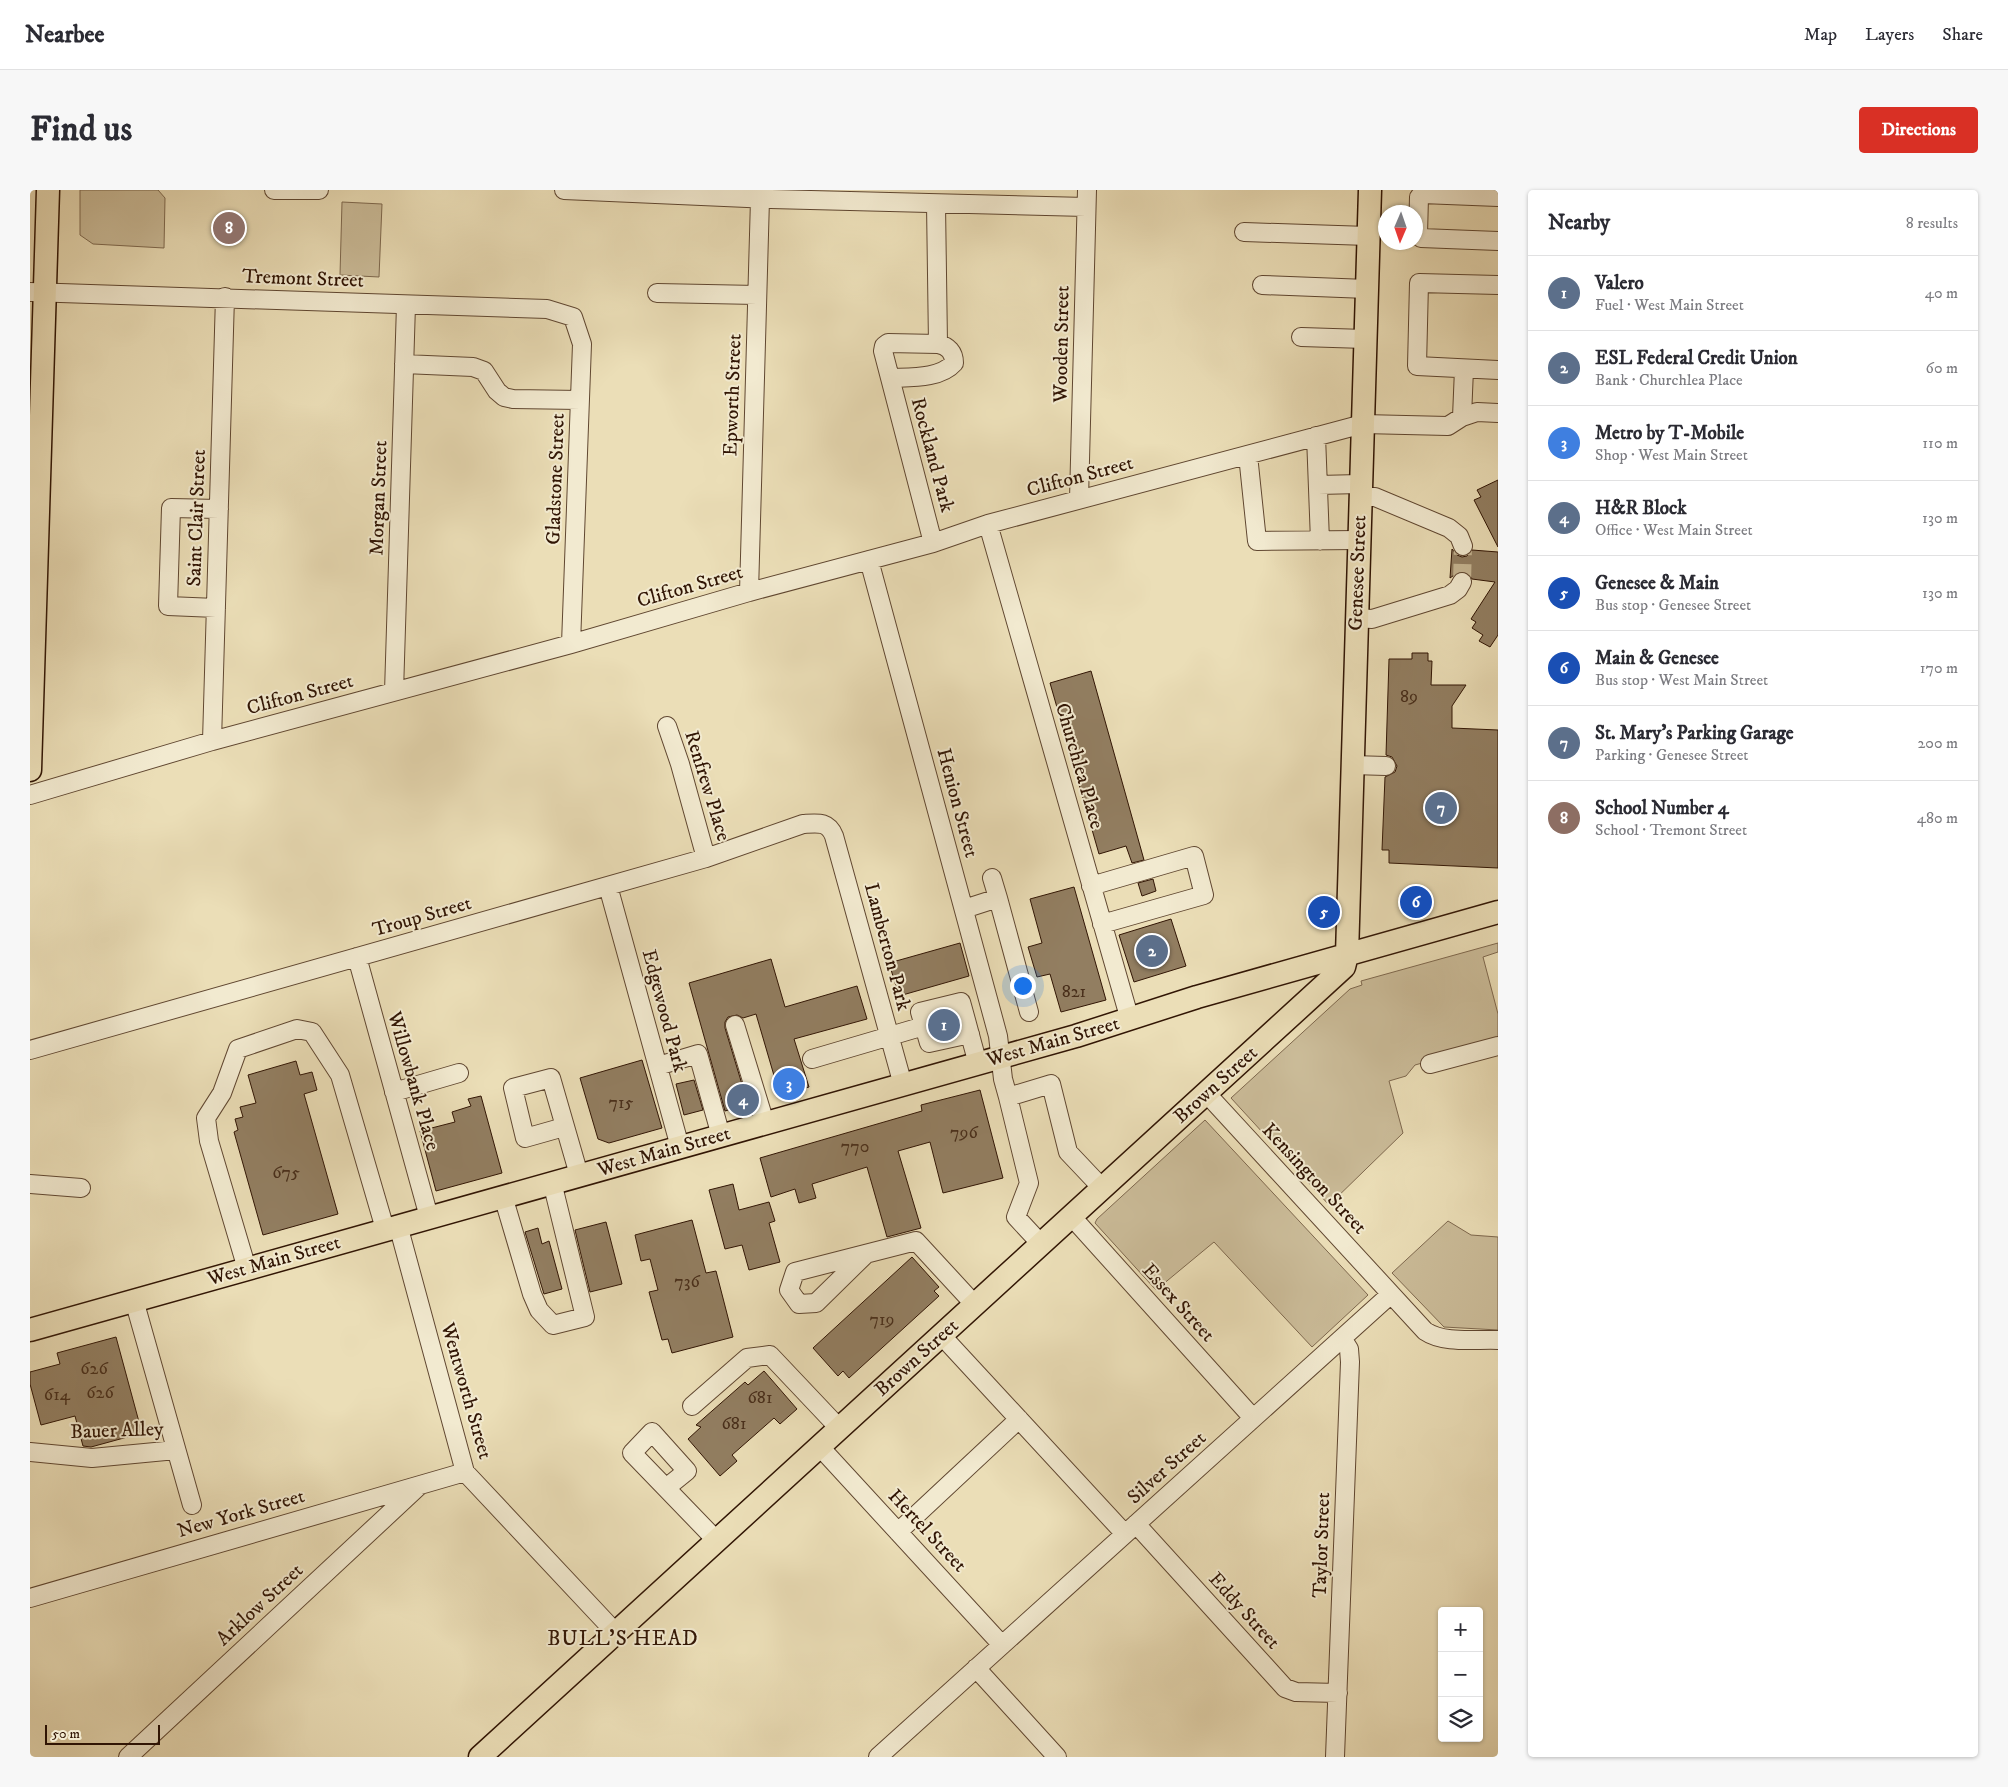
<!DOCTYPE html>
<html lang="en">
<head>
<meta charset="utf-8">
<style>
	body { margin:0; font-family:"IM FELL DW Pica",serif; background:#f7f7f7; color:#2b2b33 }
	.controls { position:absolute; right:15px; bottom:15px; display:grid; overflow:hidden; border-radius:5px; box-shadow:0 1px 4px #0004 }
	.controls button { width:45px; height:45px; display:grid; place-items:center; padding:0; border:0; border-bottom:1px solid #e1e1e2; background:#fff; color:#2b2b33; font:25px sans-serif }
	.compass { position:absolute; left:1348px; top:15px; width:45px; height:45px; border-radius:50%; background:#fff; box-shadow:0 1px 4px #0004; rotate:182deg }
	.scale { position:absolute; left:15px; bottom:12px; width:115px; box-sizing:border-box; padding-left:5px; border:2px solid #311504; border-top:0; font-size:14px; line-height:18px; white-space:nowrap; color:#311504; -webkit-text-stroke:4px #f2ead0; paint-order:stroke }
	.you { position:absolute; left:992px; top:795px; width:18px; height:18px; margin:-12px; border:4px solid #fff; border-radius:50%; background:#1a73e8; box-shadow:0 0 0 8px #1a73e833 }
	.badge { display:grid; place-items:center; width:32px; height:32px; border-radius:50%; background:#d93025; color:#fff; font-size:16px; font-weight:700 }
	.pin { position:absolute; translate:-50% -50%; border:2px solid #fff; box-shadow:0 1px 5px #0006 }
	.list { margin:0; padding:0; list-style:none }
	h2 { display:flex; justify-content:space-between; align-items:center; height:65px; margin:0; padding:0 20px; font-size:21px }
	h2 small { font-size:16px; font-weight:400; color:#7c7c81 }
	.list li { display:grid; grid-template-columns:32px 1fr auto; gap:15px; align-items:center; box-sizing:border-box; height:75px; padding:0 20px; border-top:1px solid #e1e1e2 }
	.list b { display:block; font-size:19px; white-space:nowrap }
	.list p { margin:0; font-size:16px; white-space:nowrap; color:#7c7c81 }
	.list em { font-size:16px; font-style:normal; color:#7c7c81 }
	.icon { flex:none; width:28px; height:28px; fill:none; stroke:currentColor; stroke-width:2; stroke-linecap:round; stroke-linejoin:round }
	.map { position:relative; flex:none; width:1468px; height:1567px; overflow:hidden; border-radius:5px }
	header { display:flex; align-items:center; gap:30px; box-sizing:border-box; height:70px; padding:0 25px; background:#fff; border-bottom:1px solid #e1e1e2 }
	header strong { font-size:24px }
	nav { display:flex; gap:28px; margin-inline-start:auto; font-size:18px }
	.intro { display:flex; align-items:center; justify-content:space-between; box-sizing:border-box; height:120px; padding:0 30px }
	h1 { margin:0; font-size:35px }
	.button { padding:12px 22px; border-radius:5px; background:#d93025; color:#fff; font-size:18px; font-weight:700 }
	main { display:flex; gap:30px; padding:0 30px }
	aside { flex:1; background:#fff; border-radius:5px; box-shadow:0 1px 4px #0004 }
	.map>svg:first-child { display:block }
</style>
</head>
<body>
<header>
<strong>Nearbee</strong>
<nav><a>Map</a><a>Layers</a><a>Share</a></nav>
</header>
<div class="intro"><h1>Find us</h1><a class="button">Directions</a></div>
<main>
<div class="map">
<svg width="1468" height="1567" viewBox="0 0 1468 1567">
	<rect width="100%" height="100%" fill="#ebdeb7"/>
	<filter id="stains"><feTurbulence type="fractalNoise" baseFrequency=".004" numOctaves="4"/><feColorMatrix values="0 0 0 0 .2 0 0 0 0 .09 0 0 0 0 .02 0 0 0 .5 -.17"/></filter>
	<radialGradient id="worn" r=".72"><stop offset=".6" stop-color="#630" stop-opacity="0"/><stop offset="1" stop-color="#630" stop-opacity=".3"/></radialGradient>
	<path fill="#cbbc99" stroke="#7e684e" d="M 50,0 L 128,0 L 135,8 L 134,58 L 63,54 L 50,45 Z
		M 312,12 L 352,14 L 349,87 L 310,85 Z
		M 1468,753 L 1468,762 L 1453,767 L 1468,824 L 1468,852 L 1385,875 L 1376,886 L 1359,891 L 1373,943 L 1299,1015 L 1201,908 L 1320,799 L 1332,795 L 1331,791 Z
		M 1175,930 L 1338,1105 L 1282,1157 L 1184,1052 L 1126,1100 L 1065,1033 L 1067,1029 Z
		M 1418,1031 L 1441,1045 L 1468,1047 L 1468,1140 L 1414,1137 L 1362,1083 Z"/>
	<path fill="#927e61" stroke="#311504" d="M 1468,290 L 1468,357 L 1444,310 L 1451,307 L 1447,300 Z
		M 1422,359 L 1427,365 L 1432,367 L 1437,366 L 1442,360 L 1468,362 L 1468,445 L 1460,457 L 1449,451 L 1453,445 L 1442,438 L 1446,432 L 1441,429 L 1465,392 L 1442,389 L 1438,383 L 1432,381 L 1427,383 L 1420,388 Z
		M 1382,463 L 1398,463 L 1398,471 L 1402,471 L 1401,495 L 1436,495 L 1422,516 L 1422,538 L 1468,540 L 1468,678 L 1359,673 L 1359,660 L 1352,660 L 1355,587 L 1365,582 L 1367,576 L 1362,567 L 1356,565 L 1359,469 L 1382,469 Z
		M 1061,481 L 1114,670 L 1102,673 L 1096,656 L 1069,664 L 1020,493 Z
		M 1123,689 L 1126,701 L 1112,706 L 1108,693 Z
		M 1044,697 L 1076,810 L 1031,822 L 1020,784 L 1007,787 L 998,757 L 1012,753 L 1000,709 Z
		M 1141,729 L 1156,776 L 1104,792 L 1089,745 Z
		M 930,753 L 939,786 L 869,806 L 859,773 Z
		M 741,769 L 755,817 L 827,796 L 837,829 L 764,849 L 779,897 L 750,906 L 726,824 L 713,828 L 707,825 L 698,827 L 695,832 L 695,838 L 718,914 L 695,921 L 659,793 Z
		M 924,825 L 927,836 L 906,840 L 903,830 Z
		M 612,870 L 632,938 L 579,953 L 568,949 L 550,888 Z
		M 266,871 L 270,885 L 282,882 L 287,900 L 274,904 L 308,1024 L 233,1045 L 204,942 L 208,940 L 205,929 L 213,927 L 210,917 L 226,913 L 218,885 Z
		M 664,890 L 673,920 L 654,925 L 646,894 Z
		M 950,900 L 973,988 L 913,1003 L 900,952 L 868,961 L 891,1038 L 857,1047 L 837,977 L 782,994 L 786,1008 L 769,1013 L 765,999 L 741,1007 L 730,968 L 892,921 L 891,915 Z
		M 451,906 L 472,983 L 406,1001 L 390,941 L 425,932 L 422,922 L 441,916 L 438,909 Z
		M 703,994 L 709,1020 L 739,1012 L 745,1031 L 739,1033 L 750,1072 L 719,1080 L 712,1055 L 695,1059 L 679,1000 Z
		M 662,1030 L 676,1083 L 686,1081 L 703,1147 L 642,1163 L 638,1149 L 632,1150 L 619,1102 L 628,1100 L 620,1069 L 611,1071 L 605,1045 Z
		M 576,1032 L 592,1094 L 560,1102 L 545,1040 Z
		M 508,1038 L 512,1054 L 519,1051 L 532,1099 L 514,1104 L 495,1042 Z
		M 882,1067 L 909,1097 L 904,1101 L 909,1106 L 819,1188 L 813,1181 L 808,1186 L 783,1158 Z
		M 86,1147 L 112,1243 L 61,1257 L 53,1256 L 45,1226 L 11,1235 L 0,1194 L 0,1182 L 30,1174 L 27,1163 Z
		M 734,1181 L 767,1219 L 750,1234 L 744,1228 L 702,1265 L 707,1271 L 690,1286 L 658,1249 L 671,1237 L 666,1235 L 715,1192 L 718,1195 Z"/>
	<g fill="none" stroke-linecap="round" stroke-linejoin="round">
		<path stroke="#c6b693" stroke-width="18" stroke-dasharray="18 9" stroke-linecap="butt" d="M 1432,392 L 1433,356
			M 911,817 L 919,849"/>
		<g stroke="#604731" stroke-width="20">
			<path id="minor" d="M 244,0 L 289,0
				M 534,0 L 741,9 L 1056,17
				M 1468,7 L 1392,4 L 1389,7 L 1388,45 L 1391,48 L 1468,51
				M 1214,42 L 1338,46
				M 1232,95 L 1337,99
				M 1468,95 L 1389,93 L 1387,176 L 1468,180
				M 0,102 L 517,119 L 543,127 L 552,154 L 541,454
				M 627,103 L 727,105
				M 1271,147 L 1335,149
				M 374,174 L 443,177 L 454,181 L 467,201 L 474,207 L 483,209 L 550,210
				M 860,188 C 880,187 910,189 924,173 C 924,162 918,156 908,154
				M 1432,227 L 1434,179
				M 1286,246 L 1290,351
				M 1218,265 L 1227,351 L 1329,350
				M 1288,295 L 1330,294
				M 1330,307 L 1345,307 L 1419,338 L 1429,346 L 1433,356
				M 1049,309 L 1057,0
				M 958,334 L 1100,830
				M 903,353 L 853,161 L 854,156 L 858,153 L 908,154 L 906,14
				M 839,370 L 968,846 L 973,889 L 978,907 L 1021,894 L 1038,962 L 1073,999
				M 719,402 L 730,9
				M 186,418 L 138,416 L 141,318 L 189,319
				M 1327,428 L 1342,429 L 1420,405 L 1428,399 L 1432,392
				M 364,502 L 376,115
				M 637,536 L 650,574 L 676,668
				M 182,551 L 195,107
				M 1322,575 L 1356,576
				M 0,605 L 182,551 L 541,454 L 719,402 L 903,353 L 958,334 L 1333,234 L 1418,236 L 1432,227 L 1447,222 L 1468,223
				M 962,688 L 968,708
				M 578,696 L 650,957
				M 1061,696 L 1164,666 L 1174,705 L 1072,734
				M 934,719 L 968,708 L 999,822
				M 327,767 L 399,1027
				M 705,835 L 735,933
				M 940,844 L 899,853 L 890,822 L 931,812 C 937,833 942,853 948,874
				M 0,860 L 676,668 L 773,634 C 788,633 798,631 804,646 L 873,895
				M 782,869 L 894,836
				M 1400,874 L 1468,856
				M 628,876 L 668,864 L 691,946
				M 364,902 L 429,883
				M 1177,904 L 1395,1141 C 1414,1154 1445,1149 1468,1150
				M 978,907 L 999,993 L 986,1027 L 1012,1055
				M 534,937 L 495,948 L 483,898 L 521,888 L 549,985
				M 0,994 L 51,998
				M 473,1006 L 502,1104 L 509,1120 L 523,1135 L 555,1127 L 522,992
				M 1042,1027 L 1223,1228
				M 368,1035 L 435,1282 L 586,1443
				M 836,1064 L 786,1113 L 769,1114 L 759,1100 L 765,1082 L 886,1051 L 945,1115
				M 217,1079 L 179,951 L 176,928 L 192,903 L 208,859 L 267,839 L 282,842 L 310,885 L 355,1039
				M 104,1110 L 162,1315
				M 912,1146 L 1095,1344
				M 662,1216 L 717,1168 L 740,1165 L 810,1239
				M 790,1257 L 972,1455
				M 0,1262 L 62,1268 L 146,1260
				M 636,1298 L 657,1281 L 622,1242 L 602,1263 L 687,1351
				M 1106,1334 L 1255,1498 L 1266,1502 L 1308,1503
				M 868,1342 L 989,1229
				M 0,1408 L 435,1282
				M 946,1478 L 1027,1567
				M 98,1567 L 389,1296
				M 848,1567 L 1361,1104
				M 1305,1567 L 1320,1172 L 1319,1159 L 1312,1148"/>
		</g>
		<g stroke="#311504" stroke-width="25">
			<path id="major" d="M 0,580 L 18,0
				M 0,1140 L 1046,846 L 1167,807 L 1468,722
				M 450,1567 L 1314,777 L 1317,765 L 1340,0"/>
		</g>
		<use href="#minor" stroke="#f2ead0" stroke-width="18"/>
		<use href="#major" stroke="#ebdeb7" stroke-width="22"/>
	</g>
	<g text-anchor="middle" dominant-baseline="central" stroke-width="4" stroke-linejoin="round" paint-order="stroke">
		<g font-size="18" fill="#492f1b">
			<text x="1379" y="507">89</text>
			<text x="1044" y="802">821</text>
			<text x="591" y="913">715</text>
			<text x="934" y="943">796</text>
			<text x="825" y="957">770</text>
			<text x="256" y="983">675</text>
			<text x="657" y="1092">736</text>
			<text x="852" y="1130">719</text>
			<text x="64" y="1179">626</text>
			<text x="70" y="1203">626</text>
			<text x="27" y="1205">614</text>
			<text x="730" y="1208">681</text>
			<text x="704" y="1234">681</text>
		</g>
		<g font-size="20" fill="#311504" stroke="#f2ead0">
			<text transform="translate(273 89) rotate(2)">Tremont Street</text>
			<text transform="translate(1032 154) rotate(-89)">Wooden Street</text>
			<text transform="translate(703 205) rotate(-88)">Epworth Street</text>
			<text transform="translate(902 265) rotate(75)">Rockland Park</text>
			<text transform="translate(1050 287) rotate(-15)">Clifton Street</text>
			<text transform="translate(526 289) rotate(-88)">Gladstone Street</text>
			<text transform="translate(349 308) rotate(-88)">Morgan Street</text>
			<text transform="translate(167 328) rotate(-88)">Saint Clair Street</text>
			<text transform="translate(1328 383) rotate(-88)">Genesee Street</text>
			<text transform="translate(660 397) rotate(-16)">Clifton Street</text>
			<text transform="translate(270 505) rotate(-15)">Clifton Street</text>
			<text transform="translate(1049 576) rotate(74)">Churchlea Place</text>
			<text transform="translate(677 596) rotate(73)">Renfrew Place</text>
			<text transform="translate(927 613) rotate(75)">Henion Street</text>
			<text transform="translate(392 727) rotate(-16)">Troup Street</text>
			<text transform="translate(857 757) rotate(75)">Lamberton Park</text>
			<text transform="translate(634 821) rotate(75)">Edgewood Park</text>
			<text transform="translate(1023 852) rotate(-16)">West Main Street</text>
			<text transform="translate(383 891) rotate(74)">Willowbank Place</text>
			<text transform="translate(1186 895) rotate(-42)">Brown Street</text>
			<text transform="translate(634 962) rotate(-16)">West Main Street</text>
			<text transform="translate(1284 989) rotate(47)">Kensington Street</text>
			<text transform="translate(244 1071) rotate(-16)">West Main Street</text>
			<text transform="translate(1148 1113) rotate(48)">Essex Street</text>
			<text transform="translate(887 1168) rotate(-42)">Brown Street</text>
			<text transform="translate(436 1201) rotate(74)">Wentworth Street</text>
			<text transform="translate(87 1241) rotate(-2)">Bauer Alley</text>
			<text transform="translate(1137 1278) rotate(-42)">Silver Street</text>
			<text transform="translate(211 1324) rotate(-16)">New York Street</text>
			<text transform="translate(897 1341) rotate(47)">Hertel Street</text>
			<text transform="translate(1292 1355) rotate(-88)">Taylor Street</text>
			<text transform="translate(230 1415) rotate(-43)">Arklow Street</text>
			<text transform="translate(1214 1421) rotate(48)">Eddy Street</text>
		</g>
		<g font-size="21" letter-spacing="1" fill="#311504" stroke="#f2ead0">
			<text x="593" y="1449">BULL'S HEAD</text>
		</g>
	</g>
	<rect width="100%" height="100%" filter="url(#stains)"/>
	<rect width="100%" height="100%" fill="url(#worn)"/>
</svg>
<div class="controls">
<button>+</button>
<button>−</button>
<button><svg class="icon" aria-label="layers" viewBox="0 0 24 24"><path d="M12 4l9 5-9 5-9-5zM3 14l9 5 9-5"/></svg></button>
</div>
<svg class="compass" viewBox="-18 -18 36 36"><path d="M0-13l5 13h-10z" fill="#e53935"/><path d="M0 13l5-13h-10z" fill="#7c7c81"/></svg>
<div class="scale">50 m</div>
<div class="you"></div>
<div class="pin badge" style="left:914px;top:835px;background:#5c6f8a">1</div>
<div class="pin badge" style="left:1122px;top:761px;background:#5c6f8a">2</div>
<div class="pin badge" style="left:759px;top:894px;background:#3f7fe0">3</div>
<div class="pin badge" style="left:713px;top:910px;background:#5c6f8a">4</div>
<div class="pin badge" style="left:1294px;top:722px;background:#1a4fb4">5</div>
<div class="pin badge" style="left:1386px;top:712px;background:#1a4fb4">6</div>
<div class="pin badge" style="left:1411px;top:618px;background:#5c6f8a">7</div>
<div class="pin badge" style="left:199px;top:38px;background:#8d6e63">8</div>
</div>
<aside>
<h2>Nearby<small>8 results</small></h2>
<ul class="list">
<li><span class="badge" style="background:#5c6f8a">1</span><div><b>Valero</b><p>Fuel · West Main Street</p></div><em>40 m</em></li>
<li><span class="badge" style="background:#5c6f8a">2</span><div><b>ESL Federal Credit Union</b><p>Bank · Churchlea Place</p></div><em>60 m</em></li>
<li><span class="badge" style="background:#3f7fe0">3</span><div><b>Metro by T-Mobile</b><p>Shop · West Main Street</p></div><em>110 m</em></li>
<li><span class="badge" style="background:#5c6f8a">4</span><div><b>H&amp;R Block</b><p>Office · West Main Street</p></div><em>130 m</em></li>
<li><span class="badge" style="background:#1a4fb4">5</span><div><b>Genesee &amp; Main</b><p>Bus stop · Genesee Street</p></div><em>130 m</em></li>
<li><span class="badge" style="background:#1a4fb4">6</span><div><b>Main &amp; Genesee</b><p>Bus stop · West Main Street</p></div><em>170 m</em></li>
<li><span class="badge" style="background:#5c6f8a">7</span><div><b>St. Mary's Parking Garage</b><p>Parking · Genesee Street</p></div><em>200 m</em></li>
<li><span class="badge" style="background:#8d6e63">8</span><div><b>School Number 4</b><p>School · Tremont Street</p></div><em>480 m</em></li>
</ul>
</aside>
</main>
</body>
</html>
